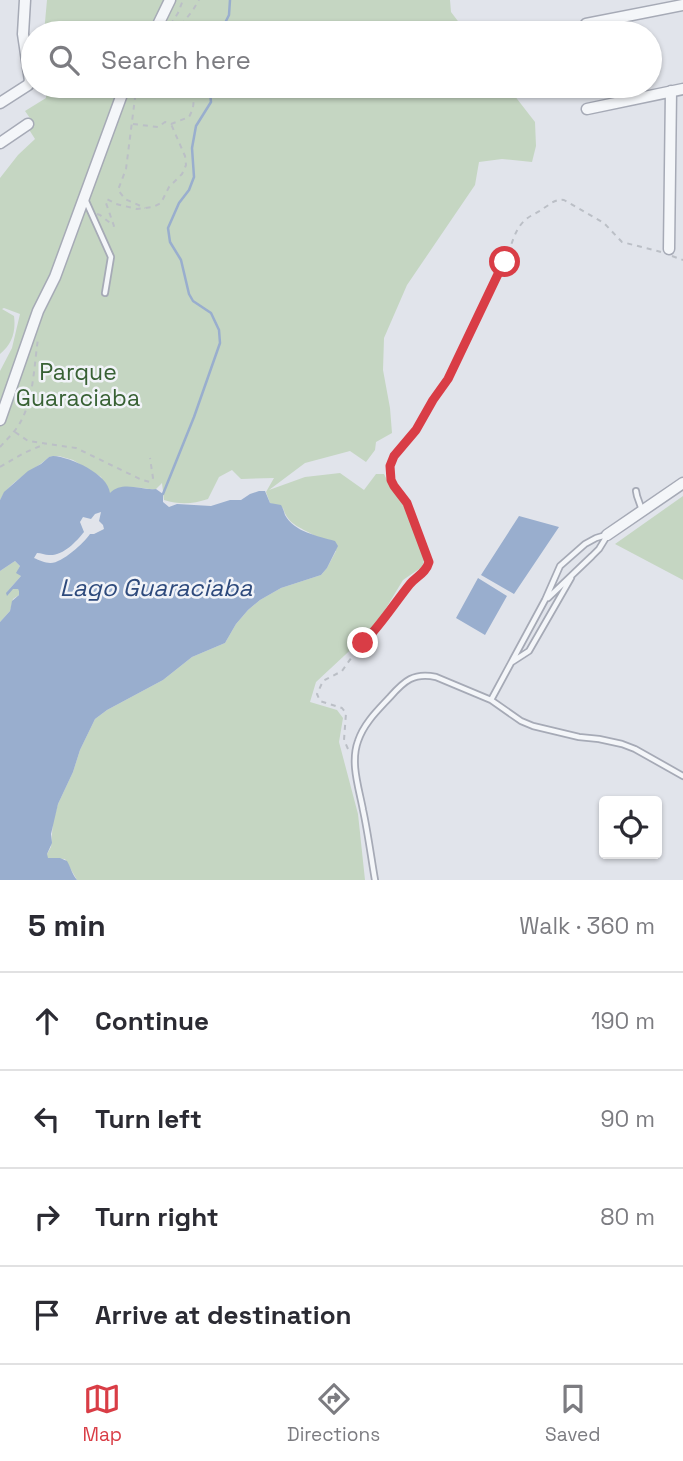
<!DOCTYPE html>
<html lang="en">
<head>
<meta charset="utf-8">
<style>
	body { margin:0; font-family:"Space Grotesk",sans-serif; background:#f7f7f7; color:#2b2b33 }
	.controls { position:absolute; right:21px; bottom:21px; display:grid; overflow:hidden; border-radius:7px; box-shadow:0 2px 5px #0004 }
	.controls button { width:63px; height:63px; display:grid; place-items:center; padding:0; border:0; border-bottom:2px solid #e1e1e2; background:#fff; color:#2b2b33; font:35px sans-serif }
	.stop { position:absolute; width:21px; height:21px; margin:-16px; border:5px solid #d93d46; border-radius:50%; background:#fff }
	.stop.end { background:#d93d46; border-color:#fff; box-shadow:0 2px 7px #0008 }
	.list { margin:0; padding:0; list-style:none }
	h2 { display:flex; justify-content:space-between; align-items:center; height:91px; margin:0; padding:0 28px; font-size:30px }
	h2 small { font-size:23px; font-weight:400; color:#7c7c81 }
	.list li { display:grid; grid-template-columns:46px 1fr auto; gap:21px; align-items:center; box-sizing:border-box; height:98px; padding:0 28px; border-top:2px solid #e1e1e2 }
	.list b { display:block; font-size:26px; white-space:nowrap }
	.list em { font-size:23px; font-style:normal; color:#7c7c81 }
	.icon { flex:none; width:38px; height:38px; fill:none; stroke:currentColor; stroke-width:2; stroke-linecap:round; stroke-linejoin:round }
	.map { position:relative; flex:none; width:683px; height:880px; overflow:hidden }
	.search { position:absolute; background:#fff; box-shadow:0 2px 5px #0004; left:21px; right:21px; top:21px; height:77px; display:flex; align-items:center; gap:18px; box-sizing:border-box; padding:0 24px; border-radius:38px; color:#7c7c81; font-size:26px }
	.sheet { height:483px; background:#fff }
	nav { display:flex; justify-content:space-around; align-items:center; box-sizing:border-box; height:98px; border-top:2px solid #e1e1e2; background:#fff; font-size:19px; color:#7c7c81 }
	nav a { display:grid; justify-items:center; gap:4px }
	nav .on { color:#d93d46 }
	.map>svg:first-child { display:block }
</style>
</head>
<body>
<div class="map">
<svg width="683" height="880" viewBox="0 0 683 880">
	<rect width="100%" height="100%" fill="#e1e4eb"/>
	<path fill="#c5d6c2" d="M 47,0 L 450,0 L 451,12 L 467,33 L 44,33 Z
		M 46,86 L 507,86 L 535,122 L 536,146 L 532,162 L 502,159 L 479,162 L 475,185 L 407,285 L 384,338 L 383,370 L 390,408 L 392,433 L 376,442 L 375,450 L 366,462 L 350,451 L 305,463 L 269,490 L 305,477 L 340,473 L 364,490 L 376,474 L 384,474 L 391,488 L 405,505 L 425,557 L 422,567 L 403,580 L 374,628 L 316,682 L 310,702 L 337,710 L 343,718 L 339,742 L 358,814 L 365,880 L 77,880 L 65,859 L 47,858 L 47,854 L 51,847 L 53,821 L 58,804 L 73,772 L 80,750 L 95,719 L 107,710 L 163,680 L 192,657 L 225,643 L 236,624 L 248,610 L 260,600 L 281,588 L 321,575 L 327,568 L 336,551 C 330,547 324,542 317,537 C 303,528 288,526 283,508 L 270,503 L 266,492 L 274,478 L 241,479 L 232,470 L 219,477 L 208,499 C 193,504 180,505 164,500 L 162,483 L 155,490 C 136,486 128,486 110,495 L 101,477 L 73,460 L 59,456 L 49,457 C 34,471 10,480 0,500 L 0,371 L 12,348 L 20,314 L 4,308 L 2,309 L 14,316 C 16,332 12,344 0,354 L 0,178 L 18,155 L 35,139 L 28,128 L 34,124 L 25,111 L 46,98 Z
		M 683,496 L 683,580 L 615,544 Z
		M 15,561 L 20,566 L 18,570 L 21,576 L 7,592 L 12,589 L 18,589 L 20,591 L 19,595 L 13,599 L 10,611 L 0,622 L 0,571 Z"/>
	<path fill="#99aece" fill-rule="evenodd" d="M 53,456 C 71,457 108,474 110,493 C 123,480 142,491 156,489 L 163,494 L 163,502 L 169,507 L 177,504 L 211,506 L 230,500 L 241,500 L 250,494 L 259,491 L 265,491 L 270,503 L 281,505 C 283,508 284,512 285,515 C 294,532 318,536 335,541 L 338,546 L 327,568 L 321,575 L 281,588 L 260,600 L 248,610 L 236,624 L 225,643 L 192,657 L 163,680 L 107,710 L 95,719 L 80,750 L 73,772 L 58,804 L 51,834 L 52,843 L 47,854 L 48,858 L 60,858 L 67,861 C 71,868 72,874 77,880 L 0,880 L 0,622 L 10,611 L 12,601 L 19,595 L 19,591 L 18,589 L 13,589 L 7,596 L 6,593 L 21,576 L 16,573 L 20,566 L 15,561 L 0,571 L 0,500 L 4,492 L 28,471 L 41,464 L 49,457 ZM 101,512 L 99,521 L 103,525 L 104,529 L 94,534 L 90,534 C 84,543 61,564 50,563 C 45,563 39,560 34,558 L 37,553 C 41,553 45,555 49,555 C 63,556 76,542 84,532 L 80,522 L 83,517 L 91,519 L 95,514 Z
		M 519,516 L 559,527 L 514,594 L 481,575 Z
		M 478,578 L 507,596 L 485,635 L 456,618 Z"/>
	<g fill="none" stroke-linecap="round" stroke-linejoin="round">
		<path stroke="#99aece" stroke-width="2.5" d="M 220,33 L 229,15 L 230,0
			M 163,494 L 194,417 L 220,343 L 219,330 L 211,313 L 193,301 L 189,294 L 181,260 L 170,242 L 168,228 L 179,203 L 189,190 L 194,177 L 192,148 L 196,126 L 211,102 L 210,93 L 206,86"/>
		<g stroke="#a6aab6" stroke-width="8">
			<path id="service" d="M 85,199 L 111,257 L 105,293
				M 636,491 L 637,496 L 642,510
				M 548,598 L 592,556 L 599,549 L 607,536
				M 512,662 L 529,651 L 571,578
				M 491,700 L 521,721 L 533,726 L 579,737 L 599,739 L 622,744 L 635,749 L 683,776
				M 375,880 C 371,857 368,833 363,810 C 359,788 350,763 358,741 C 364,723 378,710 390,697 C 404,681 414,672 436,677 L 491,700 L 545,600 L 560,566 L 585,544 L 596,538 L 606,535"/>
		</g>
		<g stroke="#a6aab6" stroke-width="13">
			<path id="minor" d="M 586,24 L 683,5
				M 154,33 L 170,0
				M 0,103 L 28,85 L 30,81 L 23,34 L 25,0
				M 587,109 L 683,89
				M 0,143 L 28,124
				M 669,249 L 671,91
				M 0,420 L 38,311 L 55,277 L 125,86
				M 607,535 L 683,483"/>
		</g>
		<path stroke="#bbbfc6" stroke-width="2" stroke-dasharray="5 5" stroke-linecap="butt" d="M 165,33 L 178,13 L 183,0
			M 175,33 L 193,10 L 199,0
			M 134,95 L 135,98 L 126,169 L 118,190 L 125,199 L 145,208
			M 132,97 L 139,86
			M 133,124 L 158,127 L 165,122 L 171,124 L 189,117 C 198,100 193,93 177,86
			M 97,214 L 100,215 L 114,226 L 106,203 L 107,199 L 116,204 L 137,209 L 153,207 L 161,203 L 169,187 L 182,174 L 186,165 L 185,156 L 171,124
			M 672,256 L 683,260
			M 15,432 L 28,441 L 76,448 L 142,480 L 150,482 L 153,478 L 150,458
			M 0,447 C 7,439 16,431 21,421 C 34,397 34,365 38,339
			M 0,467 L 24,453 L 45,444
			M 348,749 L 344,740 L 346,713 L 342,708 L 320,701 L 317,694 L 323,681 L 342,671 L 359,647 L 381,625 L 412,582 L 427,568 L 429,563 L 407,503 L 394,486 L 391,480 L 390,466 L 394,456 L 416,430 L 433,400 L 448,379 L 499,272 C 511,257 510,235 524,221 C 530,215 538,213 544,208 C 552,203 555,199 564,200 L 604,223 L 622,242 L 661,252"/>
		<use href="#service" stroke="#f4f6f9" stroke-width="4.5"/>
		<use href="#minor" stroke="#f4f6f9" stroke-width="10"/>
	</g>
	<g fill="none" stroke-linecap="round" stroke-linejoin="round">
		<path stroke="#d93d46" stroke-width="9" d="M 363,643 C 381,625 394,604 410,584 C 417,576 426,573 429,562 L 407,503 L 394,486 L 391,480 L 390,466 L 394,456 L 416,430 L 433,400 L 448,379 L 499,272 L 505,262"/>
	</g>
	<g text-anchor="middle" dominant-baseline="central" stroke-width="5" stroke-linejoin="round" paint-order="stroke">
		<g font-size="23" fill="#386134" stroke="#f1f3f8">
			<text x="78" y="372">Parque<tspan x="78" dy="26">Guaraciaba</tspan></text>
		</g>
		<g font-size="24" font-style="italic" fill="#2e4a7c" stroke="#f1f3f8">
			<text x="156" y="587">Lago Guaraciaba</text>
		</g>
	</g>
</svg>
<div class="controls">
<button><svg class="icon" aria-label="locate" viewBox="0 0 24 24"><circle cx="12" cy="12" r="6"/><path d="M12 2v4M12 18v4M2 12h4M18 12h4"/></svg></button>
</div>
<div class="stop" style="left:505px;top:262px"></div>
<div class="stop end" style="left:363px;top:643px"></div>
<div class="search"><svg class="icon" aria-label="search" viewBox="0 0 24 24"><circle cx="10" cy="10" r="6"/><path d="M15 15l6 6"/></svg>Search here</div>
</div>
<section class="sheet">
<h2>5 min<small>Walk · 360 m</small></h2>
<ul class="list">
<li><svg class="icon" aria-label="ahead" viewBox="0 0 24 24"><path d="M12 20V5M6 11l6-6 6 6"/></svg><div><b>Continue</b></div><em>190 m</em></li>
<li><svg class="icon" aria-label="left" viewBox="0 0 24 24"><path d="M17 20v-9H6M10 6l-5 5 5 5"/></svg><div><b>Turn left</b></div><em>90 m</em></li>
<li><svg class="icon" aria-label="right" viewBox="0 0 24 24"><path d="M7 20v-9h11M14 6l5 5-5 5"/></svg><div><b>Turn right</b></div><em>80 m</em></li>
<li><svg class="icon" aria-label="arrive" viewBox="0 0 24 24"><path d="M6 21V4h12l-3 4 3 4H6"/></svg><div><b>Arrive at destination</b></div></li>
</ul>
</section>
<nav>
<a class="on"><svg class="icon" aria-label="map" viewBox="0 0 24 24"><path d="M3 6l6-2 6 2 6-2v14l-6 2-6-2-6 2zM9 4v14M15 6v14"/></svg>Map</a>
<a><svg class="icon" aria-label="directions" viewBox="0 0 24 24"><path d="M12 3l9 9-9 9-9-9zM9 14v-3h6M13 9l2 2-2 2"/></svg>Directions</a>
<a><svg class="icon" aria-label="saved" viewBox="0 0 24 24"><path d="M7 4h10v16l-5-4-5 4z"/></svg>Saved</a>
</nav>
</body>
</html>
